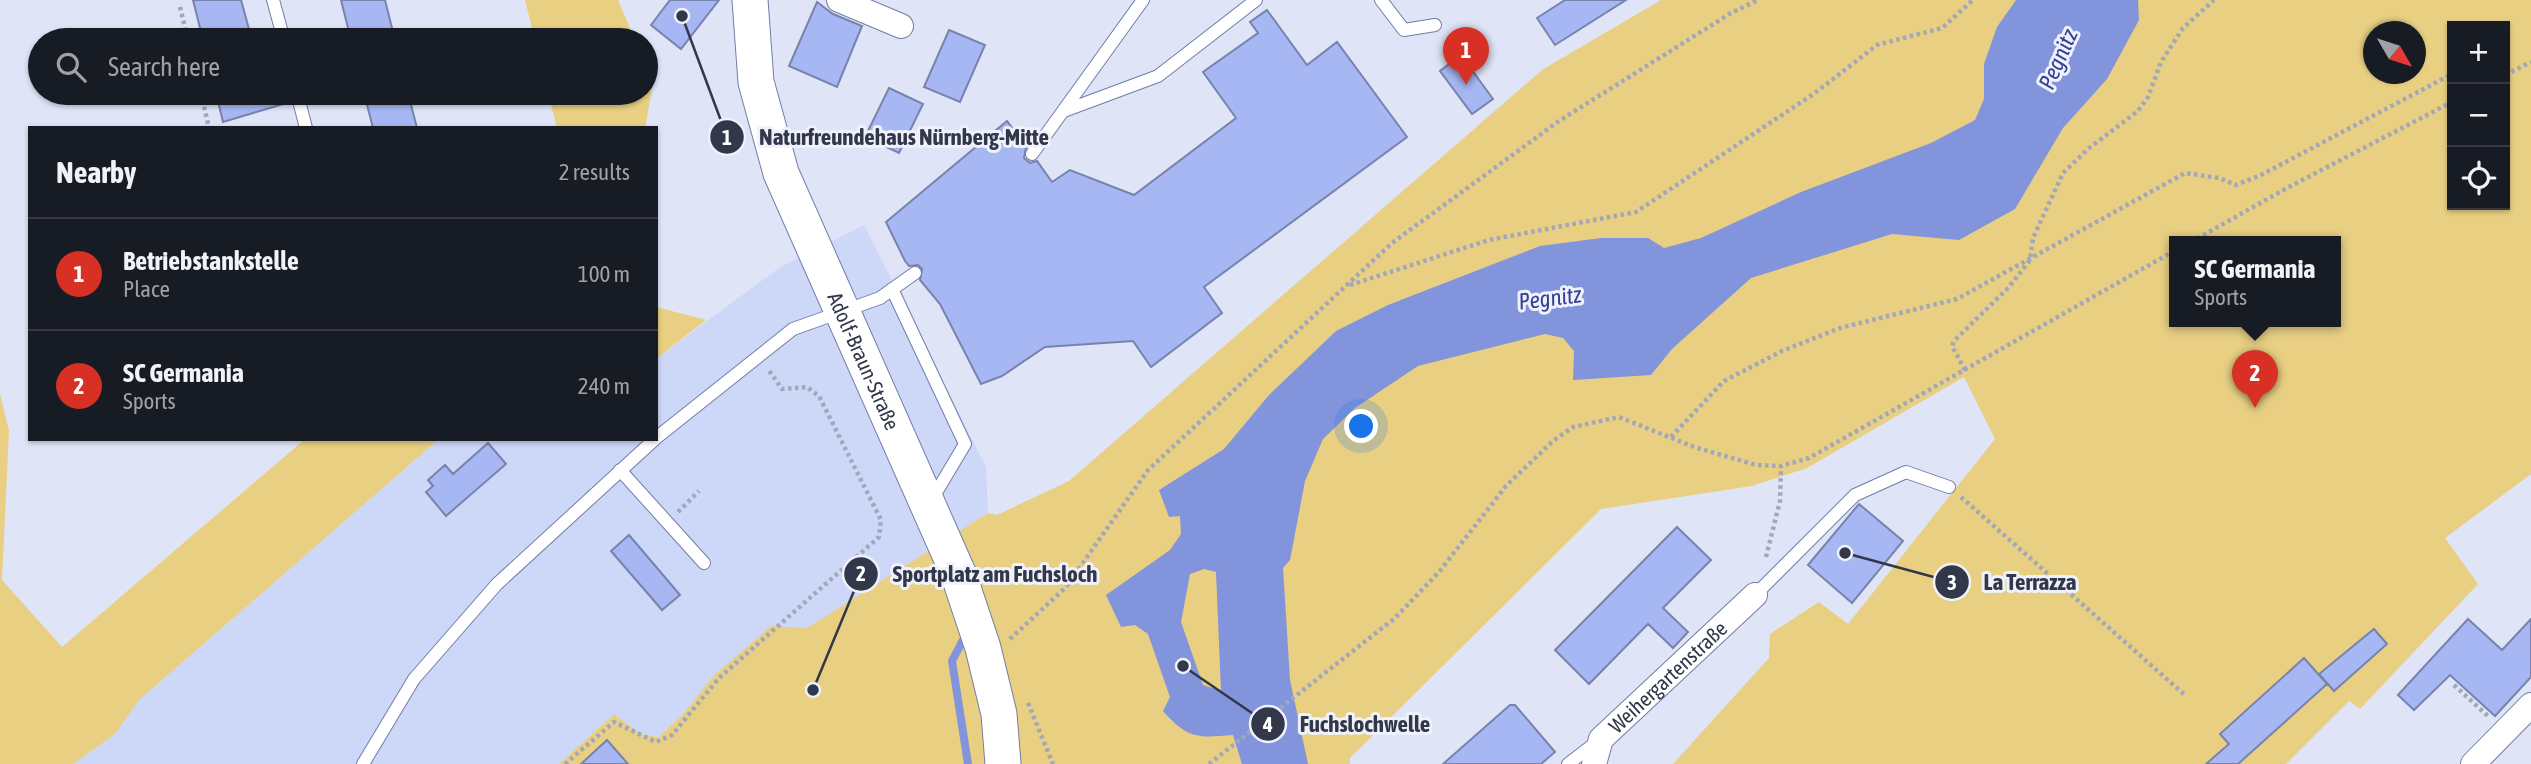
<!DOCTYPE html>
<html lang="en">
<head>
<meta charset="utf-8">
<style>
	body { margin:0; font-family:"Asap Condensed",sans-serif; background:#242831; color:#f1f3f6 }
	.controls { position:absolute; right:21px; top:21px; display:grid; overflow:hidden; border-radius:0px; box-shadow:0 2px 5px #0004 }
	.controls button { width:63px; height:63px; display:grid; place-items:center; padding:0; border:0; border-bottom:2px solid #363941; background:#171b24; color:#f1f3f6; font:35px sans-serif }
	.compass { position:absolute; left:2363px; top:21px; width:63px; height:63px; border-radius:50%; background:#171b24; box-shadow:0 2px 5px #0004; rotate:129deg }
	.you { position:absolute; left:1362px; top:427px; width:24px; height:24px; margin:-18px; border:5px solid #fff; border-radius:50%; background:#1a73e8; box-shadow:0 0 0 10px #1a73e833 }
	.badge { display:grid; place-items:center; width:46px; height:46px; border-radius:50%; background:#d93025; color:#fff; font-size:23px; font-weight:700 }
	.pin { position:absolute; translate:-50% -58px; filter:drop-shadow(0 2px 4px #0008) }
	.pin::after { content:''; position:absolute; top:37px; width:24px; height:21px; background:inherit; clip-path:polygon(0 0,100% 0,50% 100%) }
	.popup { position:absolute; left:2169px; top:236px; width:172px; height:91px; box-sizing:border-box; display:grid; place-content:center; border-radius:0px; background:#171b24; filter:drop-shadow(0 2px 5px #0005); font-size:23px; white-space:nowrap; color:#9ea1a6 }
	.popup b { font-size:26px; color:#f1f3f6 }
	.popup::after { content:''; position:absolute; left:50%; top:100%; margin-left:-14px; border:14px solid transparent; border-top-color:#171b24 }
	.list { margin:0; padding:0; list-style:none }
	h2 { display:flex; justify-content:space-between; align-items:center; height:91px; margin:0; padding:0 28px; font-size:30px }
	h2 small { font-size:23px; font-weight:400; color:#9ea1a6 }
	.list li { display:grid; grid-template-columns:46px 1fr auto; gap:21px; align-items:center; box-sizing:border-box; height:112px; padding:0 28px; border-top:2px solid #363941 }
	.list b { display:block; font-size:26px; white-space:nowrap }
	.list p { margin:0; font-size:23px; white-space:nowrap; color:#9ea1a6 }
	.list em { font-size:23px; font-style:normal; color:#9ea1a6 }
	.icon { flex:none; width:38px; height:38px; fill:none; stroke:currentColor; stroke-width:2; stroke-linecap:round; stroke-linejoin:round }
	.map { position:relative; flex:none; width:2531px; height:764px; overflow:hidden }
	.search { position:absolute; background:#171b24; box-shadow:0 2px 5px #0004; left:28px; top:28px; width:630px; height:77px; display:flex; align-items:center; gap:18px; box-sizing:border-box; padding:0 24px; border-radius:38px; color:#9ea1a6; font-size:26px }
	.panel { position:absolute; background:#171b24; box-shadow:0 2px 5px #0004; left:28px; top:126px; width:630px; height:315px; border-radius:0px }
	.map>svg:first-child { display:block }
</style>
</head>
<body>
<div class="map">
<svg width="2531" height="764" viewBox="0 0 2531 764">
	<rect width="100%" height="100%" fill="#dfe4f7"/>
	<path fill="#cdd7f7" d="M 864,225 L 986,467 L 988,513 L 807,629 L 712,677 L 685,712 L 659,737 L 641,734 L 614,714 L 559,764 L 73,764 L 115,734 L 139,700 L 439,439 L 656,439 L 656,359 L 779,268 Z"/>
	<path fill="#e8cf82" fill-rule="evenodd" d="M 525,0 L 618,0 L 635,40 L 535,40 Z
		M 1661,0 L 2531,0 L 2531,474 L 2445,538 L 2478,584 L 2360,709 L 2349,701 L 2286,764 L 1673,764 L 1769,658 L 1770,634 L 1819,602 L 1848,624 L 1995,439 L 1964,377 L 1807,468 L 1752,486 L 1601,509 L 1350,758 L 1350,764 L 559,764 L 614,714 L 641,734 L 659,737 L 685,712 L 712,677 L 771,626 L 807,628 L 988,513 L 997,515 L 1069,481 L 1542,70 ZM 2452,26 L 2505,26 L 2505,205 L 2452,205 ZM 2374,32 L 2416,32 L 2416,74 L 2374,74 ZM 2174,242 L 2336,242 L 2336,322 L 2174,322 Z
		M 646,66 L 653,83 L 645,128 L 557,128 L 548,93 L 646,93 Z
		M 656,307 L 706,320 L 656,359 Z
		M 0,394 L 9,431 L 2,580 L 62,647 L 305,439 L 439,439 L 139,700 L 115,734 L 73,764 L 0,764 Z"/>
	<path fill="#8194dc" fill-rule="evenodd" d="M 2016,0 L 2138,0 L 2139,20 L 2107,79 L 2063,128 L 2015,209 L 1959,240 L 1892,234 L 1751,278 L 1672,349 L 1651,375 L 1573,380 L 1574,351 L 1563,338 L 1545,334 L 1418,366 L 1355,408 L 1323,439 L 1305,481 L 1290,560 L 1283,568 L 1290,680 L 1308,764 L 1242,764 L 1233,735 C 1197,738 1188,739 1163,711 L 1170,697 L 1148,634 L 1135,625 L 1121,627 L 1106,595 L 1170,550 L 1181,534 L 1180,516 L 1169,517 L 1159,490 L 1224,449 L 1269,395 L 1336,331 L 1388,305 L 1540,246 L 1601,238 L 1648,238 L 1664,248 L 1701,238 L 1801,192 L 1931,143 L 1975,120 L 1984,99 L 1984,64 L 1997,27 ZM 1204,569 L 1216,572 L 1221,691 L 1203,685 L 1181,622 L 1190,574 Z"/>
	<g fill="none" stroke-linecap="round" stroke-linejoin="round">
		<path stroke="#8194dc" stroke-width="8" d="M 964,638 L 952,661 L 968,764"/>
	</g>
	<path fill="#a6b7f3" stroke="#7883ad" stroke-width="2" d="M 193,0 L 241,0 L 252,40 L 203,40 Z
		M 341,0 L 385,0 L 395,40 L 351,40 Z
		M 670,0 L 719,0 L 681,49 L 651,25 Z
		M 1565,0 L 1626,0 L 1555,45 L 1537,18 Z
		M 817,2 L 833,14 L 862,26 L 837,87 L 789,66 Z
		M 1267,10 L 1307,65 L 1337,42 L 1407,137 L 1204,287 L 1222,313 L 1151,367 L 1133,341 L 1045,347 L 1002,376 L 981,384 L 940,304 L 920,280 L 922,269 L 918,265 L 909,266 L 905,261 L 886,222 L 1007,121 L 1026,147 L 1024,158 L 1030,163 L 1037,161 L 1052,182 L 1070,170 L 1134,195 L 1236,118 L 1203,72 L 1258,33 L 1250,22 Z
		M 949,30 L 985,45 L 960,102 L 924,87 Z
		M 1461,55 L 1493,99 L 1472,114 L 1440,71 Z
		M 889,88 L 923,104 L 899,153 L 865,137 Z
		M 216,93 L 288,93 L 290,102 L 223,122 Z
		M 364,93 L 408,93 L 417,128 L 373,128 Z
		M 488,443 L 506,464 L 446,516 L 426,492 L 433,486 L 428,480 L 445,465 L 453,474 Z
		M 1859,504 L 1903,541 L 1852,603 L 1808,565 Z
		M 1677,527 L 1711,560 L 1663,608 L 1688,632 L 1673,648 L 1648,624 L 1589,684 L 1555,650 Z
		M 629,535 L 680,595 L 662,610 L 611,551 Z
		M 2468,619 L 2502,650 L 2531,619 L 2531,677 L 2495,716 L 2450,675 L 2414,710 L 2398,695 Z
		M 2374,629 L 2387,644 L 2334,691 L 2319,674 Z
		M 2304,658 L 2327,684 L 2238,764 L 2206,764 L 2229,744 L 2220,734 Z
		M 1510,705 L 1515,705 L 1555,752 L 1541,764 L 1443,764 Z
		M 607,740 L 628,764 L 581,764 Z"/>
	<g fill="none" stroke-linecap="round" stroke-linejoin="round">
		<g stroke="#717da6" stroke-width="14">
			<path id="service" d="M 273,0 L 284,40
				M 1381,0 L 1404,30 L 1435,25
				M 297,93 L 306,128
				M 1064,111 L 1158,76 L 1256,0
				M 1032,154 L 1143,0
				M 892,289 L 965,444 L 931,501
				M 656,438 L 793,329 L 880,298 L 915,273
				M 620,470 L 704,563
				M 1755,595 L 1855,495 L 1906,472 L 1949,487
				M 363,764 L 414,679 L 497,584 L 655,439
				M 1568,764 L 1598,741"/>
		</g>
		<g stroke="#717da6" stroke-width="26">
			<g id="minor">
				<path d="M 839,0 L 901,26"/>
				<path id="s1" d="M 1594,764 L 1601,739 L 1755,595"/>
				<path d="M 2473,764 L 2531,705"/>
			</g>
		</g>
		<g stroke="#717da6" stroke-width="37">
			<g id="secondary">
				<path id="s2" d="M 750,0 L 756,82 L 781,173 L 958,573 L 983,648 L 999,714 L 1003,764"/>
			</g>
		</g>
		<path stroke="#a2a7ba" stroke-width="4.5" stroke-dasharray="3.5 3.5" stroke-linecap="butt" d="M 180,7 L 188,40
			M 2505,75 L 2531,62
			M 201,93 L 209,128
			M 2191,242 L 2287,188 L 2452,102
			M 1350,285 L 1489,240 L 1636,212 L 1815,93 L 1877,45 L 1942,28 L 1973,0
			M 1965,370 L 1952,346 L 1954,341 L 2009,287 L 2030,260 L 2033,238 L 2063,173 L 2088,149 L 2138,111 L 2148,97 L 2161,62 L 2183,28 L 2214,0
			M 1671,437 L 1724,381 L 1782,351 L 1840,328 L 1957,299 L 2185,173 L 2219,178 L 2236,185 L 2261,175 L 2452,74
			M 1961,497 L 2186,696
			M 678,512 L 699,491
			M 1766,557 L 1780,501 L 1781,466
			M 1010,639 L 1066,587 L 1148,470 L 1392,243 L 1559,121 L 1731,13 L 1758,0
			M 2454,685 L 2489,717
			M 1028,703 L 1053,764
			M 565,764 L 614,722 L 656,742 L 672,735 L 719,678 L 879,537 L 881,520 L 819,396 L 807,387 L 782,389 L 768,369
			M 1209,764 L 1395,618 L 1439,572 L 1506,486 L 1553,441 L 1573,427 L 1619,417 L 1694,447 L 1756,465 L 1781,466 L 1809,458 L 2174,251"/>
		<use href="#service" stroke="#fff" stroke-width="12"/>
		<use href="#minor" stroke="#fff" stroke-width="24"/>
		<use href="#secondary" stroke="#fff" stroke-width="35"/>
	</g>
	<g text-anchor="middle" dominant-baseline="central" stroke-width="6" stroke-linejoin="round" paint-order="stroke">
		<g font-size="21" fill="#323749" stroke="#eff2fb">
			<text stroke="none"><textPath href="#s2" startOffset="382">Adolf-Braun-Straße</textPath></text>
			<text stroke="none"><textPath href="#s1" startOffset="117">Weihergartenstraße</textPath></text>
		</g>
		<g font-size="23" font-style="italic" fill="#344196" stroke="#eff2fb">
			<text transform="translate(2058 59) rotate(-66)">Pegnitz</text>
			<text transform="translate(1550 298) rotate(-7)">Pegnitz</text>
		</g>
	</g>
	<path fill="none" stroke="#323749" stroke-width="2.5" d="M682 16L727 137M813 690L861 574M1845 553L1952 582M1183 666L1268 724"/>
	<g fill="#323749" stroke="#eff2fb" stroke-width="2.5">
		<circle cx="682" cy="16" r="7"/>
		<circle cx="813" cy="690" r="7"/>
		<circle cx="1845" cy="553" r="7"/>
		<circle cx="1183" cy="666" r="7"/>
		<circle cx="727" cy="137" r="18"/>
		<circle cx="861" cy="574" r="18"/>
		<circle cx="1952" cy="582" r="18"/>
		<circle cx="1268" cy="724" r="18"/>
	</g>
	<g font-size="21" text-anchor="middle" font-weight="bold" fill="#fff">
		<text x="727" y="145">1</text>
		<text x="861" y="581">2</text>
		<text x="1952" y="590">3</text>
		<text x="1268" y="732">4</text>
	</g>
	<g font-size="23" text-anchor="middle" font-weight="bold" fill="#323749" stroke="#eff2fb" stroke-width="6" stroke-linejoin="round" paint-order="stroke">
		<text x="904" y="145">Naturfreundehaus Nürnberg-Mitte</text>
		<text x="995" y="582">Sportplatz am Fuchsloch</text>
		<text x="2030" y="590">La Terrazza</text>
		<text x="1365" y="732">Fuchslochwelle</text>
	</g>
</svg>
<div class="controls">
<button>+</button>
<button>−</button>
<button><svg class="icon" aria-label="locate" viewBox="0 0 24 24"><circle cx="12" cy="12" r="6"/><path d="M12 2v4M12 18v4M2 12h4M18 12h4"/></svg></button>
</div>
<svg class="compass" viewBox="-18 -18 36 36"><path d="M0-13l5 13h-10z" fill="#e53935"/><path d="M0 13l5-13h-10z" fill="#9ea1a6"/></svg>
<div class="you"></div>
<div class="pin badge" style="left:1466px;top:85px">1</div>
<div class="pin badge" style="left:2255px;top:408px">2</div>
<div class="popup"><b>SC Germania</b>Sports</div>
<div class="search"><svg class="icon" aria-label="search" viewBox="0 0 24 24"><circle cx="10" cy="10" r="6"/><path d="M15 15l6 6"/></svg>Search here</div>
<section class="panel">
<h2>Nearby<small>2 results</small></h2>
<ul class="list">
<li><span class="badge">1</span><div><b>Betriebstankstelle</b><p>Place</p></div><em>100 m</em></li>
<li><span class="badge">2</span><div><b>SC Germania</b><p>Sports</p></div><em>240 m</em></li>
</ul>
</section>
</div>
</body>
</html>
